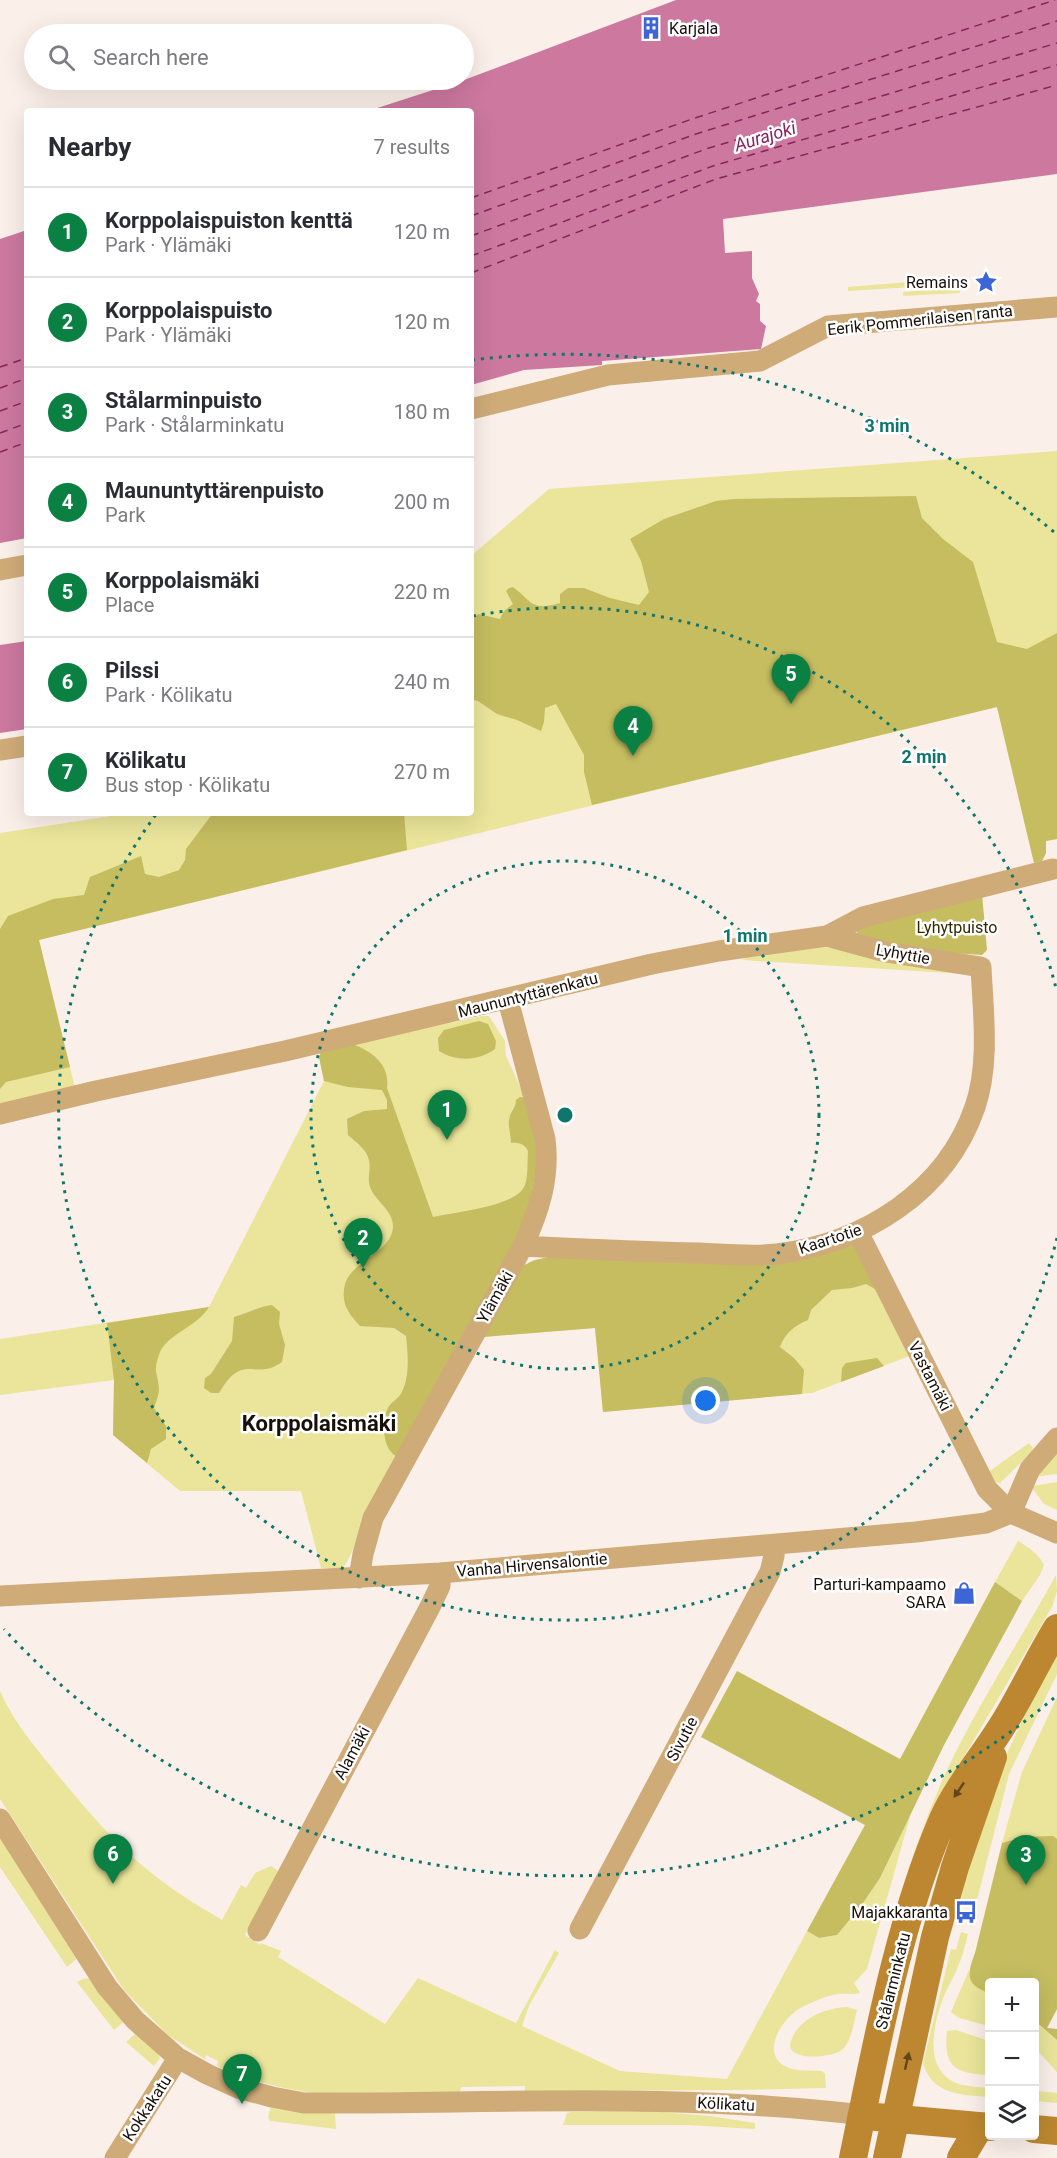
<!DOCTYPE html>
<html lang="en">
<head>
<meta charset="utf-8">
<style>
	body { margin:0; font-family:Roboto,sans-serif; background:#f7f7f7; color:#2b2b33 }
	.controls { position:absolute; right:18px; bottom:18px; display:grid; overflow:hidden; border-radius:6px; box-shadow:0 6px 24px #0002 }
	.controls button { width:54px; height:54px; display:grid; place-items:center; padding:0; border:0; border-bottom:2px solid #e1e1e2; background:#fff; color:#2b2b33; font:30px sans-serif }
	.you { position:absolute; left:706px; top:1401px; width:21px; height:21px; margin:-15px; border:4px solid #fff; border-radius:50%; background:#1a73e8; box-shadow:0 0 0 9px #1a73e833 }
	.badge { display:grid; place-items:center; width:39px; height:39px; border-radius:50%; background:#0b8043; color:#fff; font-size:20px; font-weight:700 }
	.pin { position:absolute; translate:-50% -50px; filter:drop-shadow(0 2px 3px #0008) }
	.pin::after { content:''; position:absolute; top:32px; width:21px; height:18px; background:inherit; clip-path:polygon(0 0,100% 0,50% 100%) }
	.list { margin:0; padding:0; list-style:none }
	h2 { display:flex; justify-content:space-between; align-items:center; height:78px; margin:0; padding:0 24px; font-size:26px }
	h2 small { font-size:20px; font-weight:400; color:#7c7c81 }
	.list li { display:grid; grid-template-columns:39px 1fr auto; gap:18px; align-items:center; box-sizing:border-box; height:90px; padding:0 24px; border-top:2px solid #e1e1e2 }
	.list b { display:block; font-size:22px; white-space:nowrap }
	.list p { margin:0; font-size:20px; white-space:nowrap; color:#7c7c81 }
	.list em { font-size:20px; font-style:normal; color:#7c7c81 }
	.icon { flex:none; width:33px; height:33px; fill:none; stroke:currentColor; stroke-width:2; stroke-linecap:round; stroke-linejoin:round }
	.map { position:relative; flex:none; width:1057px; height:2158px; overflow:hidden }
	.search { position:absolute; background:#fff; box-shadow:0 6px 24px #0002; left:24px; top:24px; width:450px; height:66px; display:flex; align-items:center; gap:15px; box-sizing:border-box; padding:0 21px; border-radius:33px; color:#7c7c81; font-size:22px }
	.panel { position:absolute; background:#fff; box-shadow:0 6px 24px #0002; left:24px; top:108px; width:450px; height:708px; border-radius:6px }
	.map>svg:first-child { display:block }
</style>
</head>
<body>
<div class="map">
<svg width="1057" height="2158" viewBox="0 0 1057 2158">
	<rect width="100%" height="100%" fill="#fbefe9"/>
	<path fill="#eae59a" d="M 959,278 L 959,284 L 848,291 L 848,287 Z
		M 960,288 L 960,293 L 903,296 L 903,292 Z
		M 1057,451 L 1057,839 L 1046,841 L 1046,853 L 1042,861 L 1034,863 L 997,707 L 39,940 L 75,1088 L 0,1106 L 0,833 L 131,813 L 471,813 L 471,556 L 549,489 Z
		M 824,947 L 839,949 L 964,974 L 742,960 L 749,956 Z
		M 482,1016 L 489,1016 L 505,1041 L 506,1056 L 523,1093 L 537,1167 L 346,1564 L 342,1568 L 321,1568 L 301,1491 L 180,1491 L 113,1435 L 114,1380 L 0,1395 L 0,1339 L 209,1307 L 324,1081 L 319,1057 L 359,1046 L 353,1044 Z
		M 857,1245 L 912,1355 L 812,1393 L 603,1412 L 595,1328 L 483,1337 L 529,1262 L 535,1260 Z
		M 1029,1443 L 1033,1448 L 1032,1452 L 1000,1483 L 994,1482 L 987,1473 Z
		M 1057,1449 L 1057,1474 L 1034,1477 Z
		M 1057,1482 L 1057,1510 L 1044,1504 L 1032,1488 L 1033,1486 Z
		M 1018,1541 C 1029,1548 1038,1553 1044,1565 L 1040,1575 L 1022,1601 L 995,1582 Z
		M 1056,1575 L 1057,1591 L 1052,1607 L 955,1772 L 894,1931 L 890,1930 C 906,1876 923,1822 947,1770 C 979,1702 1020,1641 1056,1575 Z
		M 1057,1653 L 1057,1674 L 1009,1774 L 976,1904 L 961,1902 C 975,1813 1015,1731 1057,1653 Z
		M 0,1691 C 14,1723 36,1748 57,1774 C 86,1809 114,1843 149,1871 C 172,1890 197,1905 222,1920 L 241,1885 L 246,1888 L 255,1873 L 271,1866 L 277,1870 L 278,1873 L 245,1935 L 260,1945 L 261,1943 L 281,1951 L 278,1957 L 385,2024 L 418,1978 L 516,2023 L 555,1950 L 559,1953 L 529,2006 L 522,2026 L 620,2071 L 727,2079 L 807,1931 L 819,1938 L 837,1935 L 861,1906 L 880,1878 L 911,1813 L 867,1969 L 854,1983 L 860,1993 C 852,1995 845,1993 837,1994 C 825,1996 813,2002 802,2007 C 784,2016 759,2052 785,2066 C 795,2072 811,2070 822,2071 L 825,2074 L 826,2088 L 737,2090 L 525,2091 L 525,2086 L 461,2087 L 460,2092 L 316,2093 C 281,2089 249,2080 217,2066 L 218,2061 L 206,2055 L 205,2059 L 168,2035 L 124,1990 L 0,1799 Z
		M 1057,1697 L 1057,2009 L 1047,2028 L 1057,2029 L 1046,2028 L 1002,1843 L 1022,1772 Z
		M 0,1836 L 79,1957 L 67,1967 L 0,1867 Z
		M 961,1932 L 968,1934 C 965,1946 962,1958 957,1969 C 953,1979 947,1988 943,1998 C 934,2023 923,2067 954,2082 C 965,2087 977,2087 989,2088 L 989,2097 C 962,2095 932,2095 923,2063 L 951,1949 L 956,1950 Z
		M 969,1970 C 970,1982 979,1989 989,1993 L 989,2026 L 959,2018 L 951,2012 Z
		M 92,1978 L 125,2021 L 114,2030 L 77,1982 L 83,1979 Z
		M 847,2007 L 857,2010 C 854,2021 852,2040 843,2049 C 835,2057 798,2061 791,2049 C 789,2045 791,2041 793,2036 C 803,2017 826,2008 847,2007 Z
		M 1034,2021 L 1057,2040 L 1057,2072 L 1035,2048 Z
		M 956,2030 L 989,2041 L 989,2075 C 956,2073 943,2068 947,2031 Z
		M 136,2033 L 158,2054 L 160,2058 L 154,2066 L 126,2042 Z
		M 1035,2091 L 1057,2093 L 1057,2103 L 1035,2101 Z
		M 271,2106 L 335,2114 L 336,2129 L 270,2121 L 268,2117 Z
		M 639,2110 L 710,2116 L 755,2123 L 755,2129 L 686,2125 L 563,2125 L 567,2113 L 571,2112 Z"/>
	<path fill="#c5bd60" d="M 916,496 L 922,518 L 943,539 L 973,562 L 997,642 L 1027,649 L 1057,633 L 1057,839 L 1046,841 L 1046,853 L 1042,861 L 1034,863 L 997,707 L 592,805 L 584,772 L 584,755 L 556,704 L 545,708 L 544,722 L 541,731 L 517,720 L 497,714 L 478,701 L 471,699 L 471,621 L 478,614 L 500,619 L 504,611 L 513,604 L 506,591 L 509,588 L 513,587 C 534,603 531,611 560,603 L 560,594 L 568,588 L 584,588 L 610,598 L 639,605 L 649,592 L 641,561 L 630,539 L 664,519 L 716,501 L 734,499 Z
		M 213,813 L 404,813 L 407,850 L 39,940 L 70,1067 L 6,1082 L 0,1089 L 0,929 L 8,916 L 53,899 L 84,895 L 90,877 L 141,856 L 145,874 L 159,877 L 179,870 L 185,860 L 186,849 Z
		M 982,894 L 987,950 L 982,955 L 938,952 L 888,946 L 857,934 L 858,926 Z
		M 479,1021 L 488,1024 L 496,1041 L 495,1049 C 479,1061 456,1062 439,1051 L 438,1038 L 444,1030 Z
		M 353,1044 C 373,1052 390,1065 387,1088 L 433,1217 C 455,1212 510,1207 523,1189 C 529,1180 527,1162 528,1151 C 525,1144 518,1142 511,1143 C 511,1135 508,1127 509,1120 C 510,1112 516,1108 516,1100 L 520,1097 L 525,1098 L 540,1146 L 527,1221 L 396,1456 C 382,1449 381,1419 389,1406 C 393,1401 399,1398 402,1392 C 410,1375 408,1354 406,1336 L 394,1328 L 360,1326 C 350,1315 342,1306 344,1290 C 346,1261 391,1255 393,1227 C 394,1211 375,1201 370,1187 C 367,1178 371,1170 369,1160 C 367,1150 356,1142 348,1135 L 347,1119 L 364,1111 L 387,1109 L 387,1100 L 382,1090 L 348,1087 L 324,1081 L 319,1057 L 321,1052 Z
		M 857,1245 L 877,1287 L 875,1289 L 866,1284 L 852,1288 L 832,1290 L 811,1310 L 808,1320 C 794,1326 785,1333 780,1347 L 794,1358 L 804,1370 L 802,1394 L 603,1412 L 595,1328 L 483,1337 L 522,1266 L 535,1260 L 558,1255 Z
		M 272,1305 L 280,1312 L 279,1324 L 285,1345 L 282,1362 C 262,1376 253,1365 239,1371 C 230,1375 224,1385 219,1393 L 211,1393 L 204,1388 L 205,1378 L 211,1374 L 232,1341 L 234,1317 C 247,1314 259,1306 272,1305 Z
		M 209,1307 C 197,1327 169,1333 160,1352 C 152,1373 158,1372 159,1389 C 159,1395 156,1402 154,1408 L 166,1426 L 166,1439 L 151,1449 L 147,1463 L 113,1435 L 114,1380 L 107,1323 Z
		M 877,1358 L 884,1366 L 841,1382 L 842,1368 L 846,1363 Z
		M 995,1582 L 1022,1601 L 944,1745 L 880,1878 L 861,1906 L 837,1935 L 819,1938 L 807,1931 L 865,1825 L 701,1737 L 737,1671 L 900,1759 Z
		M 1053,1836 L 1057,1839 L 1057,2009 L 1047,2028 L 1057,2029 L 1057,2040 L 1035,2021 L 1034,1982 L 990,1982 L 989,1993 C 965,1985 967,1974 975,1953 L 1002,1843 L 1024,1837 Z"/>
	<path fill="#cc789f" d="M 676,0 L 1057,0 L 1057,174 L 723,219 L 725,253 L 752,251 L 752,278 L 759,294 L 756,301 L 760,304 L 760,321 L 766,326 L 761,349 L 602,361 L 602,365 L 524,370 L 471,385 L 471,111 L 368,111 L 464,80 Z
		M 27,230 L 27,538 L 0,543 L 0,239 Z
		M 27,641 L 27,729 L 0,733 L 0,645 Z"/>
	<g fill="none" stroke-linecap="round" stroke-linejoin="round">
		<path stroke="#88245b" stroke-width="1.5" stroke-dasharray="8 6" stroke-linecap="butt" d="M 471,198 L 692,119 L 1055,0
			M 471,216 L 696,134 L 1057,21
			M 471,236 L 706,149 L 1057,43
			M 471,256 L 713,166 L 1057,65
			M 471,273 L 716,179 L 1057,85
			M 0,367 L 27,358
			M 0,388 L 27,378
			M 0,411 L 27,401
			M 0,433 L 27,423
			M 0,452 L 27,442"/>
		<path stroke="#cfab78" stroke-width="21" d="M 471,409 L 608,375 L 760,361 L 828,326 L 1057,307
			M 0,570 L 27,565
			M 0,750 L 27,746
			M 0,1114 L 96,1091 L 285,1051 L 652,964 L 719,951 L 827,936 L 863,917 L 1053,869
			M 858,1232 L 987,1489 L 1011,1513 L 1057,1533
			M 523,1246 C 582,1249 641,1252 700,1253 C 725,1254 752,1257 777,1254 C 864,1243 946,1192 975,1107 C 990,1063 983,1012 981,967 L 886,952 L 827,936
			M 1011,1513 L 1030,1469 L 1057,1438
			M 359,1578 L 363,1554 L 373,1518 L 523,1246 C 539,1211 550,1178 545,1139 L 508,1000
			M 0,1596 L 440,1573 L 916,1532 L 986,1523 L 1011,1513
			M 0,1819 L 107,1987 L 135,2020 L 178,2058 L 207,2074 L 238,2088 L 272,2097 L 304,2103 C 490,2104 677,2092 862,2115
			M 580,1929 L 770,1572 L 774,1556 L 775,1545
			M 258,1931 L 430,1607 L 440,1586 L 440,1573
			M 115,2158 L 178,2058"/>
		<path stroke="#bc8730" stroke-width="28" d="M 876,2117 L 990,2127
			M 1034,2129 L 1057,2131
			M 853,2158 C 876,2048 898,1923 943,1819 C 959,1784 984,1756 1004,1723 C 1023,1692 1038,1659 1057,1628
			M 887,2158 L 935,1937 L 955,1867 L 993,1757
			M 961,2158 L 980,2126"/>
	</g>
	<defs><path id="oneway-solid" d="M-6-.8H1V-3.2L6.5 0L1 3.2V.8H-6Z" transform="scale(1.5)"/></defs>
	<g fill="#63461b">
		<use href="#oneway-solid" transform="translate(959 1790) rotate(124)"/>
		<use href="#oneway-solid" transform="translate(907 2061) rotate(-77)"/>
	</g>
	<g fill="none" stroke="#0f766e" stroke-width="3" stroke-dasharray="3 6">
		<circle cx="565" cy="1115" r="254"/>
		<path d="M1057 1238A507 507 0 1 1 157 813M473 616A507 507 0 0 1 1057 992"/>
		<path d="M1054 1698A761 761 0 0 1 4 1629M472 360A761 761 0 0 1 1054 532"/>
	</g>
	<defs>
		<g id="building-bare" transform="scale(1.8)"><path d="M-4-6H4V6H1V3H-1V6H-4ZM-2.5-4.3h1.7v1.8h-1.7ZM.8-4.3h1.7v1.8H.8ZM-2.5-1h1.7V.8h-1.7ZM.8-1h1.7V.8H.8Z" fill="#3d65d6" stroke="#fff" stroke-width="2.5" paint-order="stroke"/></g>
		<g id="sight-bare" transform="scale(1.8)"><path d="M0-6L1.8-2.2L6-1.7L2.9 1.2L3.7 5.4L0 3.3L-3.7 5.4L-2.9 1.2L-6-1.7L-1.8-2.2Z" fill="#3d65d6" stroke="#fff" stroke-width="2.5" paint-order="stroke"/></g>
		<g id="shop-bare" transform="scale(1.8)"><path d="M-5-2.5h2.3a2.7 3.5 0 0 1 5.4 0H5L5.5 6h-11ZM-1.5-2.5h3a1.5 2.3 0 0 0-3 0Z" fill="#3d65d6" stroke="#fff" stroke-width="2.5" paint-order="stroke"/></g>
		<g id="bus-bare" transform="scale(1.8)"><path d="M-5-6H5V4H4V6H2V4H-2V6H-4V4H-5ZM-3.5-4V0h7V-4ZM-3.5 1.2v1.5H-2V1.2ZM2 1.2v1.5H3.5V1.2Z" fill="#3d65d6" stroke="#fff" stroke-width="2.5" paint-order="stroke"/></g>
	</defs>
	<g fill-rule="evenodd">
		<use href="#building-bare" x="651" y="28"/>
		<use href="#sight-bare" x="986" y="282"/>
		<use href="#shop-bare" x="964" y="1593"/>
		<use href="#bus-bare" x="966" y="1912"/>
	</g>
	<g text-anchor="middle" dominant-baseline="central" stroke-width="5" stroke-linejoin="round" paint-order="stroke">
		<g font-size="16" fill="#1a100a" stroke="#fff" text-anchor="end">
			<text x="669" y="28" text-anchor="start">Karjala</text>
			<text x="968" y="282">Remains</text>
			<text x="946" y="1584">Parturi-kampaamo<tspan x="946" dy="18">SARA</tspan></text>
			<text x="948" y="1912">Majakkaranta</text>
		</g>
		<g font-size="16" fill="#1a100a" stroke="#fff">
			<text transform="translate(920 320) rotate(-6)">Eerik Pommerilaisen ranta</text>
			<text transform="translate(903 954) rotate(10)">Lyhyttie</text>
			<text transform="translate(528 995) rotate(-14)">Maununtyttärenkatu</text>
			<text transform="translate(830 1239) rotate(-18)">Kaartotie</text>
			<text transform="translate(495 1297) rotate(-61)">Ylämäki</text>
			<text transform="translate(930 1376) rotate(63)">Vastamäki</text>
			<text transform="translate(532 1565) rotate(-5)">Vanha Hirvensalontie</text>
			<text transform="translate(682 1739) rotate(-62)">Sivutie</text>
			<text transform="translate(352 1753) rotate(-62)">Alamäki</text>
			<text transform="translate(893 1981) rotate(-76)">Stålarminkatu</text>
			<text transform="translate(726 2104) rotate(3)">Kölikatu</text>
			<text transform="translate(147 2108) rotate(-57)">Kokkakatu</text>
		</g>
		<g font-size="16" fill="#2e2a01" stroke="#fff">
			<text x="957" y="927">Lyhytpuisto</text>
		</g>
		<g font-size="18" font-style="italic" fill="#88245b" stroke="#fff">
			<text transform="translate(765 136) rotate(-17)">Aurajoki</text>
		</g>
		<g font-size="22" font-weight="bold" fill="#1a100a" stroke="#fff">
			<text x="319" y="1423">Korppolaismäki</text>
		</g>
	</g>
	<circle cx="565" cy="1115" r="9" fill="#0f766e" stroke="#fff" stroke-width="3"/>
	<g font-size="18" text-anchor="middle" font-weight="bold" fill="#0f766e" stroke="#fff" stroke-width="5" stroke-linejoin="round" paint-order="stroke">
		<text x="887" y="432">3 min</text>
		<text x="924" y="763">2 min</text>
		<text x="745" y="942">1 min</text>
	</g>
</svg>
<div class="controls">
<button>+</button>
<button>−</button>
<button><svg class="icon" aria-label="layers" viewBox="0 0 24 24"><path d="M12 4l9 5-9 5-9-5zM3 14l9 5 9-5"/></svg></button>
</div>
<div class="you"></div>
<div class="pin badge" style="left:447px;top:1140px">1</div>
<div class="pin badge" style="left:363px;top:1268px">2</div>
<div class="pin badge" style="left:1026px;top:1885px">3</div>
<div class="pin badge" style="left:633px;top:756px">4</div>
<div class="pin badge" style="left:791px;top:704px">5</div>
<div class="pin badge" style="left:113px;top:1884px">6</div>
<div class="pin badge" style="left:242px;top:2104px">7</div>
<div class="search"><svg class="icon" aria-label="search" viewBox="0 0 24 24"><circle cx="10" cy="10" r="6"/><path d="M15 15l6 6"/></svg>Search here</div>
<section class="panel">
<h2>Nearby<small>7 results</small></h2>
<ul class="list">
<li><span class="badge">1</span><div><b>Korppolaispuiston kenttä</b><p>Park · Ylämäki</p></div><em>120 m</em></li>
<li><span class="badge">2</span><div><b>Korppolaispuisto</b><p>Park · Ylämäki</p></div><em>120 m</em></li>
<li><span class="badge">3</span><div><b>Stålarminpuisto</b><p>Park · Stålarminkatu</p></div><em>180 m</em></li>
<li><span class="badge">4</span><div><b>Maununtyttärenpuisto</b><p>Park</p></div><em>200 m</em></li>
<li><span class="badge">5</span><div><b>Korppolaismäki</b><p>Place</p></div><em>220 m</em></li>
<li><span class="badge">6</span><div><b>Pilssi</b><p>Park · Kölikatu</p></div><em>240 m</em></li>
<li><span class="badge">7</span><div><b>Kölikatu</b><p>Bus stop · Kölikatu</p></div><em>270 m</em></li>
</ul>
</section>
</div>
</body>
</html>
